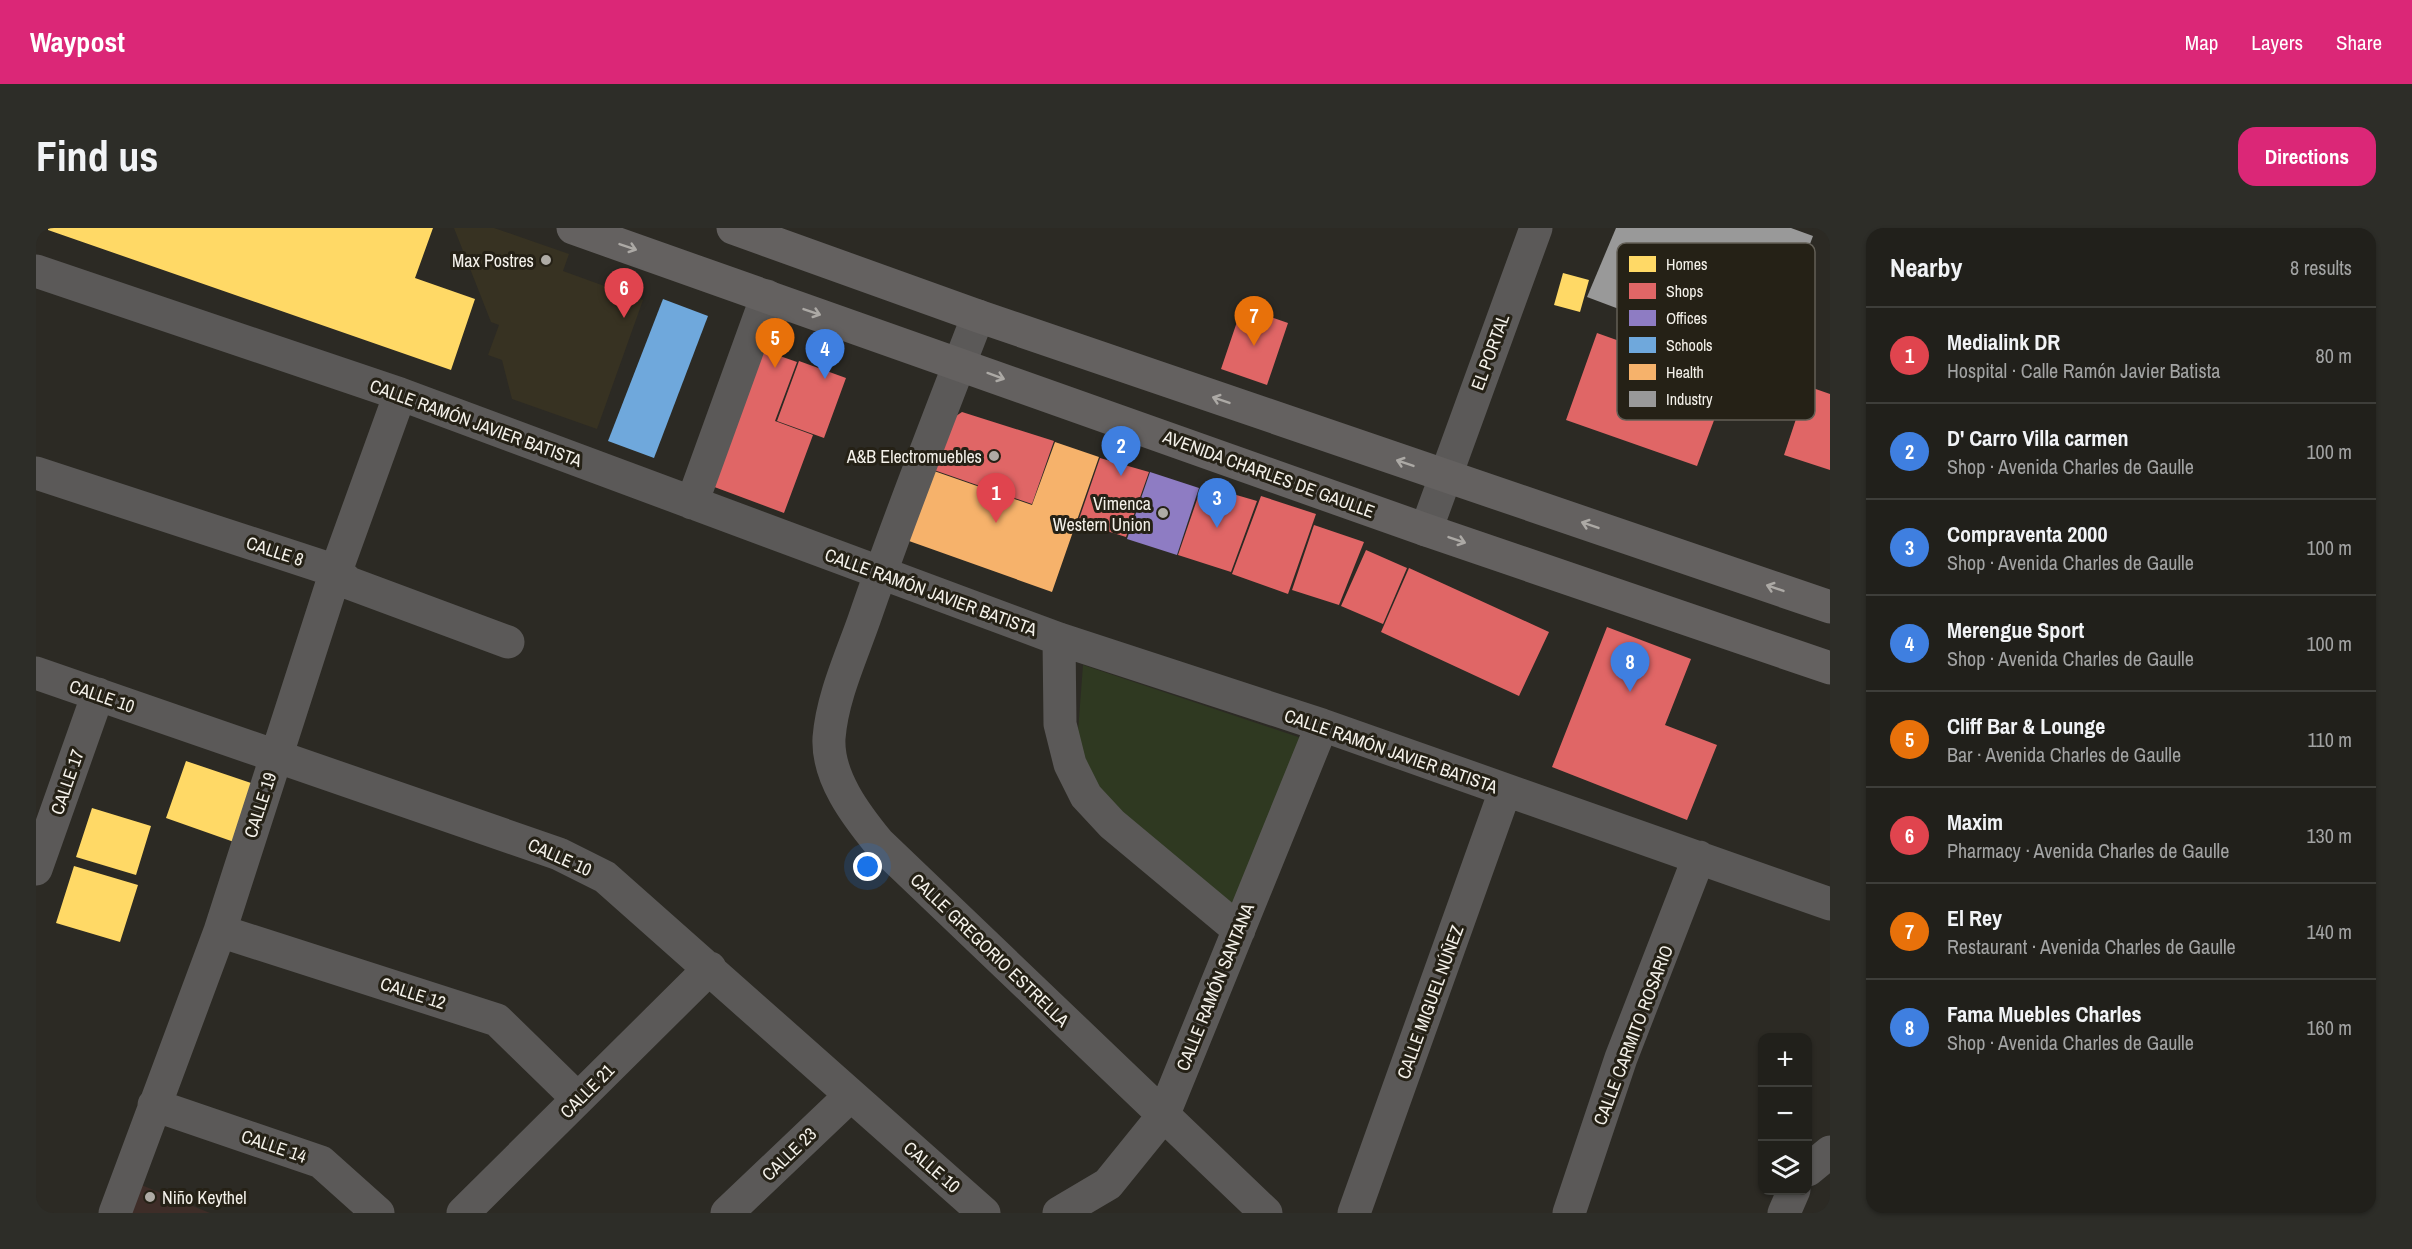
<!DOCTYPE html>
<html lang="en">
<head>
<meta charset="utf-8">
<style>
	body { margin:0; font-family:"Archivo Narrow",sans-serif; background:#2d2d28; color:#f1f3f6 }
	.controls { position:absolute; right:18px; bottom:18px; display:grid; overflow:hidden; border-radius:12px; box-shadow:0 2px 4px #0004 }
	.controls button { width:54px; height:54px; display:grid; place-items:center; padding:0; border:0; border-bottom:2px solid #3e3e3a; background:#21201b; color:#f1f3f6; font:30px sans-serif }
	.you { position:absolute; left:832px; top:639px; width:21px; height:21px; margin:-15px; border:4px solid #fff; border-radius:50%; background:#1a73e8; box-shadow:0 0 0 9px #1a73e833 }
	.badge { display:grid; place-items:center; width:39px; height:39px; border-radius:50%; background:#db2777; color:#fff; font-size:20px; font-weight:700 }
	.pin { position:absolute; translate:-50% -50px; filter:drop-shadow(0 2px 3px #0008) }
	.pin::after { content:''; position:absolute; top:32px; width:21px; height:18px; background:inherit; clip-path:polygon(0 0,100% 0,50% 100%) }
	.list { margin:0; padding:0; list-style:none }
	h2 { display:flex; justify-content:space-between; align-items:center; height:78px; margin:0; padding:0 24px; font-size:26px }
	h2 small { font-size:20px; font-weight:400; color:#a2a3a3 }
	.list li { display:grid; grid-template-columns:39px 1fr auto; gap:18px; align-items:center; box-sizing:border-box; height:96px; padding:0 24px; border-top:2px solid #3e3e3a }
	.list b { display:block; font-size:22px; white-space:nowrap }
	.list p { margin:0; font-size:20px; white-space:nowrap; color:#a2a3a3 }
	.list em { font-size:20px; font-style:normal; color:#a2a3a3 }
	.icon { flex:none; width:33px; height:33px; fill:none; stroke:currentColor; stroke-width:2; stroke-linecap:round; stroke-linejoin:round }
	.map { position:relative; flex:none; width:1794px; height:985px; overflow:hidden; border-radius:18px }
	header { display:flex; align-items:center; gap:36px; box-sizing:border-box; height:84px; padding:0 30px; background:#db2777; color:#fff }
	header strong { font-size:28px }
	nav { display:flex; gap:33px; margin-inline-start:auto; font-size:21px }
	.intro { display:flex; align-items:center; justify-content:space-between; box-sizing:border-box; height:144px; padding:0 36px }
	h1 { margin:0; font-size:42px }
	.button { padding:15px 27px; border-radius:18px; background:#db2777; color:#fff; font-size:21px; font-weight:700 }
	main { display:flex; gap:36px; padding:0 36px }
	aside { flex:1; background:#21201b; border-radius:18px; box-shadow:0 2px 4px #0004 }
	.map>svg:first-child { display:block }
</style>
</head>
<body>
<header>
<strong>Waypost</strong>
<nav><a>Map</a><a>Layers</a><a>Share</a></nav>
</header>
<div class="intro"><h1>Find us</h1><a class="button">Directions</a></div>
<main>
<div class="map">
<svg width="1794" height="985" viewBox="0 0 1794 985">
	<rect width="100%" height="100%" fill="#2c2a24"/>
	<path fill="#373222" d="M 418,0 L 458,0 L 533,26 L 527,43 L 607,72 L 561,201 L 476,171 L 466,132 L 452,127 L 463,97 L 455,94 Z"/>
	<path fill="#3e2d28" d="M 98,954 L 174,985 L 85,985 Z"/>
	<path fill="#2f3921" d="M 1047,437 L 1283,516 L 1216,689 L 1083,597 L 1041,517 Z"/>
	<path fill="#ffd966" d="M 12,0 L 397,0 L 379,50 L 439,71 L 415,142 L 12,2 Z
		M 1527,45 L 1553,52 L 1544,84 L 1518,77 Z
		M 150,533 L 218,556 L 198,614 L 130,590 Z
		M 56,580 L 115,598 L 100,647 L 40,629 Z
		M 38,638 L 102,657 L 84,714 L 20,695 Z"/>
	<path fill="#e06666" d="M 1206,79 L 1252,95 L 1231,157 L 1185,141 Z
		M 1561,105 L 1693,152 L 1661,238 L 1530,192 Z
		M 724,121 L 761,134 L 739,193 L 777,207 L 748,285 L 673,257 Z
		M 763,133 L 810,150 L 788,210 L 741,193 Z
		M 1771,158 L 1794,166 L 1794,242 L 1748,227 Z
		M 926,184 L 1018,213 L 996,276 L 898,242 L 920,188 Z
		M 1064,230 L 1113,244 L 1090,309 L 1042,294 Z
		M 1166,257 L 1221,273 L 1195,344 L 1142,327 Z
		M 1225,268 L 1280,286 L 1252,366 L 1196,346 Z
		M 1278,297 L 1328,314 L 1303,377 L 1256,362 Z
		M 1330,322 L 1371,340 L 1347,396 L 1305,378 Z
		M 1373,340 L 1513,404 L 1483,468 L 1345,404 Z
		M 1571,399 L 1655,431 L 1629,497 L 1681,517 L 1651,592 L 1516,539 Z"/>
	<path fill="#8e7cc3" d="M 1114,244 L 1163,260 L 1141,327 L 1091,311 Z"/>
	<path fill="#6fa8dc" d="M 627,71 L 672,88 L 618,230 L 572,213 Z"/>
	<path fill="#f6b26b" d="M 1019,214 L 1063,229 L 1016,364 L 873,313 L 898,243 L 996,277 Z"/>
	<path fill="#999" d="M 1580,0 L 1755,0 L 1777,8 L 1729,136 L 1551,69 Z"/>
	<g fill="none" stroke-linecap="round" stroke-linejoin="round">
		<path stroke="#5b5958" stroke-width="33" d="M 0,43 L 364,166 L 1023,411 L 1286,497 L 1794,676
			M 942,88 C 903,189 863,290 828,392 C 815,429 796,470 793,510 C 791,549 820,587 843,615 L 1230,985
			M 0,245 L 300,343 L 313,355 L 472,414
			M 656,275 L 731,68
			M 1390,302 L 1500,0
			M 1023,411 L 1024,496 L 1034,536 L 1050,568 L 1076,596 L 1203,702
			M 0,445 L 523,626 L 569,649 L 948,985
			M 0,641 L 62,466
			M 184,703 L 461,792 L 542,871
			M 118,877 L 285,934 L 342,985
			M 1772,942 L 1794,924
			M 79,985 L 184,703 L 300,343 L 364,166
			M 427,985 L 674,740
			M 691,985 L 814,868
			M 1023,985 L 1072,956 L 1127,888 L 1286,497
			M 1318,985 L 1469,563
			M 1533,985 L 1585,830 L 1663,629
			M 1748,985 L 1758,962"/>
		<path stroke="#646160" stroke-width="33" d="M 537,0 L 1390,302 L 1794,440
			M 697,0 L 942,88 L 1794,379"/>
	</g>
	<defs><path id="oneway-shaft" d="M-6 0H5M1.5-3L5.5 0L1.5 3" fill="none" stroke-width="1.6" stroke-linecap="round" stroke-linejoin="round" transform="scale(1.5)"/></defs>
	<g stroke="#aca9a5">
		<use href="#oneway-shaft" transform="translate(592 19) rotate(19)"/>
		<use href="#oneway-shaft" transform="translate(776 84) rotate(19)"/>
		<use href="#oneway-shaft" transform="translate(960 148) rotate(20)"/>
		<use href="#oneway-shaft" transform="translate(1185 172) rotate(-161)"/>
		<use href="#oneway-shaft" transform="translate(1369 235) rotate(-161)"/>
		<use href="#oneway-shaft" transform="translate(1554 297) rotate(-161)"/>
		<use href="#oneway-shaft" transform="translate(1421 312) rotate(19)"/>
		<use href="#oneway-shaft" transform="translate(1739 360) rotate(-161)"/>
	</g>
	<g fill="#aeaba5" stroke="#252116" stroke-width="2">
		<circle cx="510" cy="32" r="6"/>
		<circle cx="958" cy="228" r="6"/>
		<circle cx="1127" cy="285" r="6"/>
		<circle cx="114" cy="969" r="6"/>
	</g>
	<g text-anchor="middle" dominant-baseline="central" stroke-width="6" stroke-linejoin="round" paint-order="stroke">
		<g font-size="18" fill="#f4f1ea" stroke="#252116" text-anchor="end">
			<text x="498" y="32">Max Postres</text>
			<text x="946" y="228">A&amp;B Electromuebles</text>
			<text x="1115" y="275">Vimenca<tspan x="1115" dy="21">Western Union</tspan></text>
			<text x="126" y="969" text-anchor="start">Niño Keythel</text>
		</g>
		<g font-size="18" fill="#f4f1ea" stroke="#252116">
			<text transform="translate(1454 124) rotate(-70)">EL PORTAL</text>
			<text transform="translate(440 195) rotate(20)">CALLE RAMÓN JAVIER BATISTA</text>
			<text transform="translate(1233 246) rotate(20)">AVENIDA CHARLES DE GAULLE</text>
			<text transform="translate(239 323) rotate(18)">CALLE 8</text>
			<text transform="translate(895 364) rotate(20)">CALLE RAMÓN JAVIER BATISTA</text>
			<text transform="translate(66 468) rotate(19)">CALLE 10</text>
			<text transform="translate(1355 523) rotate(19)">CALLE RAMÓN JAVIER BATISTA</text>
			<text transform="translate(31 554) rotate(-71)">CALLE 17</text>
			<text transform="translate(224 577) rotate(-72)">CALLE 19</text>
			<text transform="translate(524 629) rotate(24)">CALLE 10</text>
			<text transform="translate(954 722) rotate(44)">CALLE GREGORIO ESTRELLA</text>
			<text transform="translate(1179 759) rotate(-68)">CALLE RAMÓN SANTANA</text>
			<text transform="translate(377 765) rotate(18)">CALLE 12</text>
			<text transform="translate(1394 774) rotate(-70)">CALLE MIGUEL NÚÑEZ</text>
			<text transform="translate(1597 807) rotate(-69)">CALLE CARMITO ROSARIO</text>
			<text transform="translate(551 863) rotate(-45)">CALLE 21</text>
			<text transform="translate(238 918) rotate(19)">CALLE 14</text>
			<text transform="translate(753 926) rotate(-44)">CALLE 23</text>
			<text transform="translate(896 939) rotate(41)">CALLE 10</text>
		</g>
	</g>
	<rect x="1581" y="15" width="198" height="177" rx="9" fill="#252116" stroke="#635f56" stroke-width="1.5"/>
	<rect x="1593" y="28" width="27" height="16" fill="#ffd966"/>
	<rect x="1593" y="55" width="27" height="16" fill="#e06666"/>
	<rect x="1593" y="82" width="27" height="16" fill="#8e7cc3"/>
	<rect x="1593" y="109" width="27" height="16" fill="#6fa8dc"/>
	<rect x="1593" y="136" width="27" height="16" fill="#f6b26b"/>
	<rect x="1593" y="163" width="27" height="16" fill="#999"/>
	<g font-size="16" fill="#f4f1ea">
		<text x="1630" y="42">Homes</text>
		<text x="1630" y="69">Shops</text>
		<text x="1630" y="96">Offices</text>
		<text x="1630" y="123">Schools</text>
		<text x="1630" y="150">Health</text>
		<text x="1630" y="177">Industry</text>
	</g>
</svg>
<div class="controls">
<button>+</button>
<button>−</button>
<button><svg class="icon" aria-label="layers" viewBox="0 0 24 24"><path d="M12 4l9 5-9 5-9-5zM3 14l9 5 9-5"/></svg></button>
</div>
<div class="you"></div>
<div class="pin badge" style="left:960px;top:295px;background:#e0444e">1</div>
<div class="pin badge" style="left:1085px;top:248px;background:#3f7fe0">2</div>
<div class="pin badge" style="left:1181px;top:300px;background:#3f7fe0">3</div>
<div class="pin badge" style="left:789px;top:151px;background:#3f7fe0">4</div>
<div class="pin badge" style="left:739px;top:140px;background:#e8710a">5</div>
<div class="pin badge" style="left:588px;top:90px;background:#e0444e">6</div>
<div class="pin badge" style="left:1218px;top:118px;background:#e8710a">7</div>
<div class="pin badge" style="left:1594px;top:464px;background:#3f7fe0">8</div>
</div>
<aside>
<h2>Nearby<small>8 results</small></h2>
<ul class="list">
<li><span class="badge" style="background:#e0444e">1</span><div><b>Medialink DR</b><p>Hospital · Calle Ramón Javier Batista</p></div><em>80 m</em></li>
<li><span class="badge" style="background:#3f7fe0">2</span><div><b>D' Carro Villa carmen</b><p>Shop · Avenida Charles de Gaulle</p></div><em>100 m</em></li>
<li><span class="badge" style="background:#3f7fe0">3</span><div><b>Compraventa 2000</b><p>Shop · Avenida Charles de Gaulle</p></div><em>100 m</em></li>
<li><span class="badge" style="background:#3f7fe0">4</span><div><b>Merengue Sport</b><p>Shop · Avenida Charles de Gaulle</p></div><em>100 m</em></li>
<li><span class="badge" style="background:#e8710a">5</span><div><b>Cliff Bar &amp; Lounge</b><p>Bar · Avenida Charles de Gaulle</p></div><em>110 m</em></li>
<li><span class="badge" style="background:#e0444e">6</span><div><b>Maxim</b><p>Pharmacy · Avenida Charles de Gaulle</p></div><em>130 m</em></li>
<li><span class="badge" style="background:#e8710a">7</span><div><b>El Rey</b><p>Restaurant · Avenida Charles de Gaulle</p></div><em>140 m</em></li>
<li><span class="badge" style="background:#3f7fe0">8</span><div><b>Fama Muebles Charles</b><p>Shop · Avenida Charles de Gaulle</p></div><em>160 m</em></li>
</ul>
</aside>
</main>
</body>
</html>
